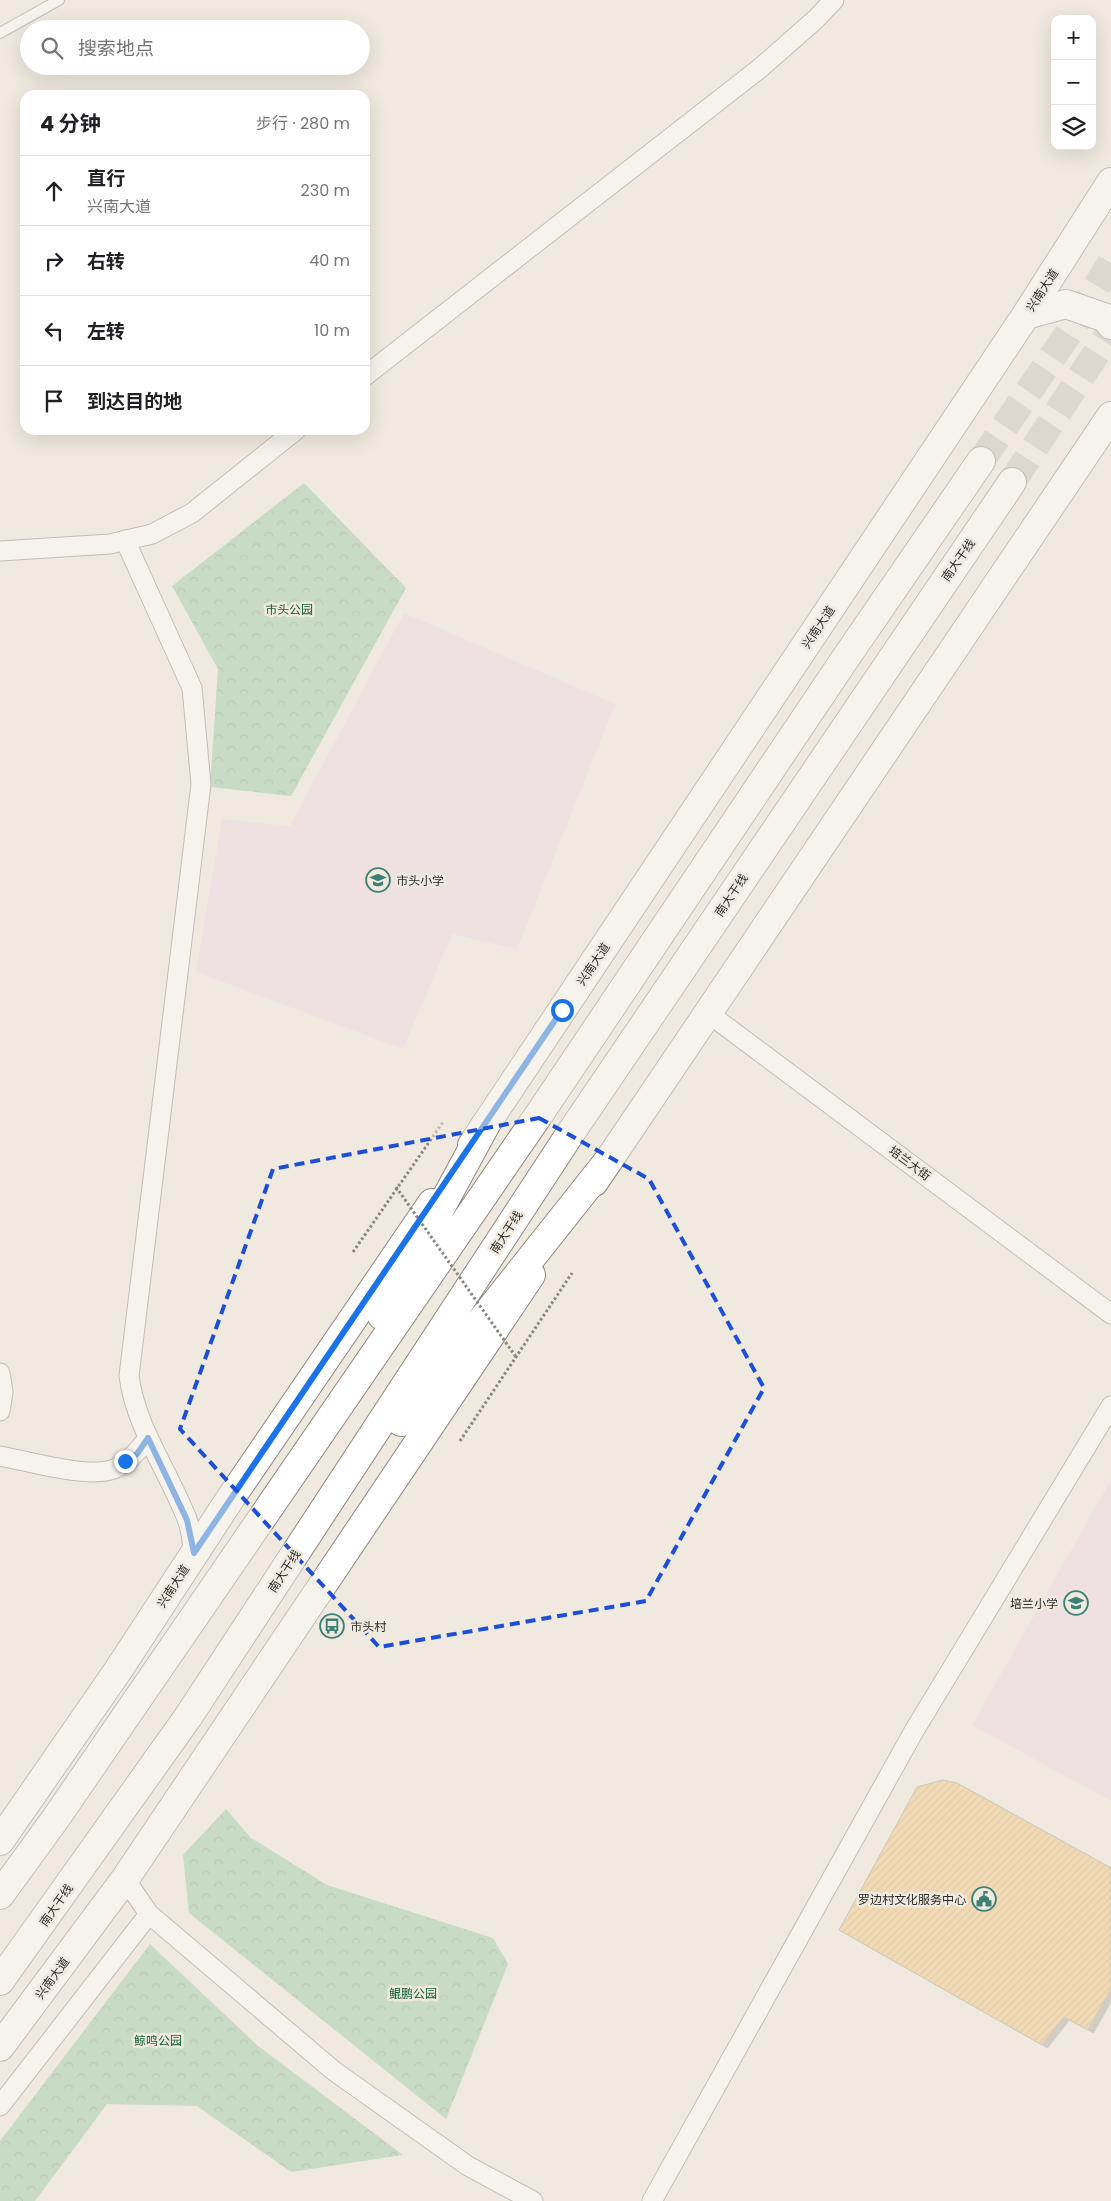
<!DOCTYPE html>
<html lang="zh">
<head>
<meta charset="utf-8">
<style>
	body { margin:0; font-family:Poppins,"Noto Sans SC",sans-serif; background:#f6f6f6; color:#202124 }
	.controls { position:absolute; right:15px; top:15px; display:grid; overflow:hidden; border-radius:10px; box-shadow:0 5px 20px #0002 }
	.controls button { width:45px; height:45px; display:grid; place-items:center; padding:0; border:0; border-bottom:1px solid #e0e0e0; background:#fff; color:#202124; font:25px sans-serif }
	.stop { position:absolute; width:15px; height:15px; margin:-11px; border:4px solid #1a73e8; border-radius:50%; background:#fff }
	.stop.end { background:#1a73e8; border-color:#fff; box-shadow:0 1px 5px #0008 }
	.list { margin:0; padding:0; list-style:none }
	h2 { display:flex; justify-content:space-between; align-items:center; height:65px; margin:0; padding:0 20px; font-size:21px }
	h2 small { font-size:16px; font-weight:400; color:#757577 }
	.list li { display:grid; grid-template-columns:32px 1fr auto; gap:15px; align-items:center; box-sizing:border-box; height:70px; padding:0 20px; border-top:1px solid #e0e0e0 }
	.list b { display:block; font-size:19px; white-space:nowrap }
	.list p { margin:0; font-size:16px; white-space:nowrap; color:#757577 }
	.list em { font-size:16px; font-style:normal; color:#757577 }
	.icon { flex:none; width:28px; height:28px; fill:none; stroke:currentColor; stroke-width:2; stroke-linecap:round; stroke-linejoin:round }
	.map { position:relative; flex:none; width:1111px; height:2201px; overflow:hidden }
	.search { position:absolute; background:#fff; box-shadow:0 5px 20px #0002; left:20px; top:20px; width:350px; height:55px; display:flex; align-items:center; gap:12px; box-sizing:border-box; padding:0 18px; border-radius:28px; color:#757577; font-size:19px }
	.panel { position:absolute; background:#fff; box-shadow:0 5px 20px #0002; left:20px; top:90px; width:350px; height:345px; border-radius:15px }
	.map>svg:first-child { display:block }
</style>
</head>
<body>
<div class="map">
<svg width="1111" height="2201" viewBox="0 0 1111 2201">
	<defs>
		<pattern id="park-crowns" width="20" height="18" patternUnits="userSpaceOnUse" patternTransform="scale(1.25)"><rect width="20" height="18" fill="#9ac9a5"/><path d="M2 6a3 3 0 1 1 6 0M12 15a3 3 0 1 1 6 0" fill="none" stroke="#7ea386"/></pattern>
		<pattern id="building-hatch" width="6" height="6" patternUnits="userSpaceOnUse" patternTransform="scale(1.25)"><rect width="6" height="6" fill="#f3c880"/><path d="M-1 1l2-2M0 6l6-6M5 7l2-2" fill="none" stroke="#d1ac6f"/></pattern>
		<filter id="shadow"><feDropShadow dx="5.5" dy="3" stdDeviation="0" flood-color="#0004"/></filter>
	</defs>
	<rect width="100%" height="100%" fill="#efe9df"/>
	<path fill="#efd8e5" d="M 404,613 L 615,704 L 517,949 L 452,934 L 403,1049 L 196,972 L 222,819 L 290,826 Z
		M 1111,1480 L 1111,1801 L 972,1725 Z"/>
	<path fill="url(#park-crowns)" d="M 304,483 L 406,588 L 291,796 L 210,787 L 218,669 L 172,586 Z
		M 226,1809 L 251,1838 L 327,1885 L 493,1938 L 508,1964 L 446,2119 L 189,1913 L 183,1855 Z
		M 150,1944 L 258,2046 L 403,2155 L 291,2172 L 197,2106 L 107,2104 L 35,2201 L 0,2201 L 0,2141 Z"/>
	<path fill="url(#building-hatch)" stroke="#a59f95" filter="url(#shadow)" d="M 943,1780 L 957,1783 L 1111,1868 L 1111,1989 L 1088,2030 L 1064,2017 L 1042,2045 L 839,1930 L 917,1787 Z"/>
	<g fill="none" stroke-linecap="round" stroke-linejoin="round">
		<path stroke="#c8c3ba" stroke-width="28" stroke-dasharray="28 14" stroke-linecap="butt" d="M 981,461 L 1068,334 L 1111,263
			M 1012,482 L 1111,331"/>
		<g stroke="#8e887f" stroke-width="12">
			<path id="lane" d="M 0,33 L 59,0"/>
		</g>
		<g stroke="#8e887f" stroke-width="21">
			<path id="street" d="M 365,376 L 759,69 L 816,19 L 834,0
				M 125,540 L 192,688 L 201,784 L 129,1376 C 136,1428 168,1470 187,1519 C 191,1529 192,1542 194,1553
				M 0,551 L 110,544 L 152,534 L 192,513 L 296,430
				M 708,1013 L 1111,1314
				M 0,1373 L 3,1392 L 0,1411
				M 0,1456 C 28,1461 88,1479 114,1469 C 128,1463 139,1450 148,1438
				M 149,1914 L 334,2071 L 468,2166 L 533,2201
				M 0,2106 L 149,1914 L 125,1879
				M 652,2201 L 914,1731 L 1111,1406"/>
		</g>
		<g stroke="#8e887f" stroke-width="30">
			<path id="secondary" d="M 1026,315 L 1066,304 L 1106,318 L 1111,325
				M 472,1145 L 1026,315 L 1111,182
				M 594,1182 L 1111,416
				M 0,1841 L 119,1669 L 230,1499 L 432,1203
				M 0,2047 L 125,1879 L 531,1275"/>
		</g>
		<g stroke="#8e887f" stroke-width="30">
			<path id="highway" d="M 382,1316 L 485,1126
				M 401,1422 L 608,1161
				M 0,1895 L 56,1818 L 540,1113 L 845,659 L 981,461
				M 0,1981 L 188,1717 L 572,1131 L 1012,482"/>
		</g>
		<path stroke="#89857e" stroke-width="3" stroke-dasharray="2.5 2.5" stroke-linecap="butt" d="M 353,1252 L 443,1122
			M 460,1441 L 572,1273"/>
		<use href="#lane" stroke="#fff" stroke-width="10"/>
		<use href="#street" stroke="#fff" stroke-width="19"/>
		<use href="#secondary" stroke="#fff" stroke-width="28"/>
		<use href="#highway" stroke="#fff" stroke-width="28"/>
		<path stroke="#89857e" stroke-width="3" stroke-dasharray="2.5 2.5" stroke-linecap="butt" d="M 396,1187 L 516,1357"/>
	</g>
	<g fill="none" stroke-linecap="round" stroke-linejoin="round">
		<path stroke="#1a73e8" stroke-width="6" d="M 125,1461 L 137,1454 L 148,1438 L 187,1520 L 194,1553 L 562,1010"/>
	</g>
	<path d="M0 0H1111V2201H0ZM 539,1118 L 649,1179 L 764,1388 L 646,1601 L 379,1647 L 180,1429 L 273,1169 Z" fill="#efe9df" fill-opacity=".55" fill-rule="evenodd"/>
	<path fill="none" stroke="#1d4ed8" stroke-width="4" stroke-dasharray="10 6" stroke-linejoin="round" d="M 539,1118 L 649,1179 L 764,1388 L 646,1601 L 379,1647 L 180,1429 L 273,1169 Z"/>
	<defs>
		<g id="school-ring" transform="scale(1.25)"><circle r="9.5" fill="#efe9df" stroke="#3c8074" stroke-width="1.5"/><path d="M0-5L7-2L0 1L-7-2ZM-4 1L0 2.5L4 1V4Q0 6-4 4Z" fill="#3c8074"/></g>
		<g id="bus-ring" transform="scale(1.25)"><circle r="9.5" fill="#efe9df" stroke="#3c8074" stroke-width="1.5"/><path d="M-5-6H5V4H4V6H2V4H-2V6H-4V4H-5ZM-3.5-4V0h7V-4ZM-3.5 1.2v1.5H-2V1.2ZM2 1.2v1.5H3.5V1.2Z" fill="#3c8074"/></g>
		<g id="civic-ring" transform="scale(1.25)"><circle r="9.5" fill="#efe9df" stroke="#3c8074" stroke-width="1.5"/><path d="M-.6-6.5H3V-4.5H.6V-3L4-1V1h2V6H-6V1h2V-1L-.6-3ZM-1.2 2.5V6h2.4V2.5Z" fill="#3c8074"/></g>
	</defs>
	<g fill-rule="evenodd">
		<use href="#school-ring" x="378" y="880"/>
		<use href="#school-ring" x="1076" y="1603"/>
		<use href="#bus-ring" x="332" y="1626"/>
		<use href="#civic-ring" x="984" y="1899"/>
	</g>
	<g text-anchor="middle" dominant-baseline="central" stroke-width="5" stroke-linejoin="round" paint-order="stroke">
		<g font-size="12" fill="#2d2b27" stroke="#efe9df">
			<text transform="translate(1042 290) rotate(-57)">兴南大道</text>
			<text transform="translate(958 560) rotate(-55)">南大干线</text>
			<text transform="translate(818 627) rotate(-56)">兴南大道</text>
			<text transform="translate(731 895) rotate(-56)">南大干线</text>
			<text transform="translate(593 964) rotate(-56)">兴南大道</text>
			<text transform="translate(910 1163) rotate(37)">培兰大街</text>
			<text transform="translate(506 1232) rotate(-57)">南大干线</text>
			<text transform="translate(284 1571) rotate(-57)">南大干线</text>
			<text transform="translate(173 1586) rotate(-57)">兴南大道</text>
			<text transform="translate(56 1905) rotate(-55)">南大干线</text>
			<text transform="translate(52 1978) rotate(-54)">兴南大道</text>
		</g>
		<g font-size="12" fill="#156232" stroke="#efe9df">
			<text x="289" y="609">市头公园</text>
			<text x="413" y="1993">鲲鹏公园</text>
			<text x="158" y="2040">鲸鸣公园</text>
		</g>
		<g font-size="12" fill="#2d2b27" stroke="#efe9df" text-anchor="start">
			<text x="396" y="880">市头小学</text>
			<text x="1058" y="1603" text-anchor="end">培兰小学</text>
			<text x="350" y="1626">市头村</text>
			<text x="966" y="1899" text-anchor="end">罗边村文化服务中心</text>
		</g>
	</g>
</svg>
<div class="controls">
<button>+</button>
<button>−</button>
<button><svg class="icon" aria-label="layers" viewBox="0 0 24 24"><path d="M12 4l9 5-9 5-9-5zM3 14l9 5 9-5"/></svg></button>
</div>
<div class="stop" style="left:562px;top:1010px"></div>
<div class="stop end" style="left:125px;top:1461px"></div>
<div class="search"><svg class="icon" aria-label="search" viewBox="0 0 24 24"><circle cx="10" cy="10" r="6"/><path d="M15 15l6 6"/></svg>搜索地点</div>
<section class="panel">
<h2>4 分钟<small>步行 · 280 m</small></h2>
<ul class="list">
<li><svg class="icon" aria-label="ahead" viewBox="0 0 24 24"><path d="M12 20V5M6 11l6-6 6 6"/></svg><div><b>直行</b><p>兴南大道</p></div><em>230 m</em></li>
<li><svg class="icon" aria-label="right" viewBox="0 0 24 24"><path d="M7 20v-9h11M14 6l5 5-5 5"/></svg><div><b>右转</b></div><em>40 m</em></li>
<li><svg class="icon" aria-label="left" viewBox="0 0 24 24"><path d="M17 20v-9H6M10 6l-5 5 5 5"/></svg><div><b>左转</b></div><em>10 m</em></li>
<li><svg class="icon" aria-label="arrive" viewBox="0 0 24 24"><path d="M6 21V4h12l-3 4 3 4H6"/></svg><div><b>到达目的地</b></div></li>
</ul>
</section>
</div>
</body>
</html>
